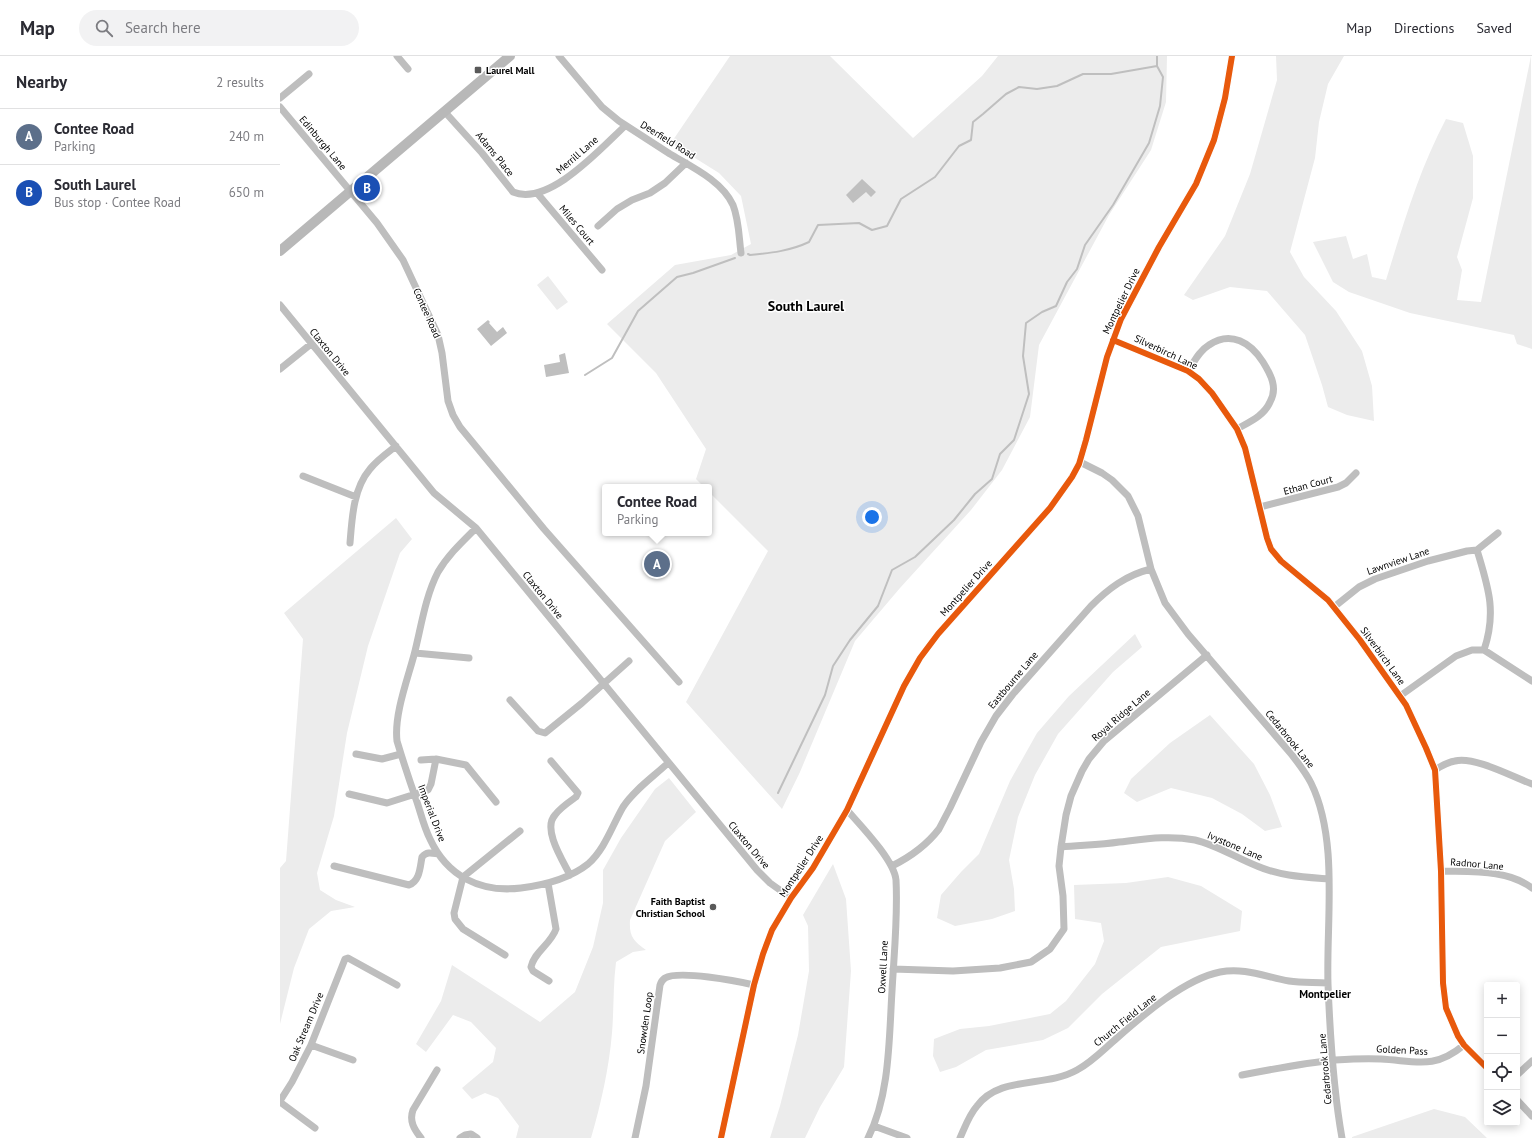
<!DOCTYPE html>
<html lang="en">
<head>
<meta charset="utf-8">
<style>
	body { margin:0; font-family:"PT Sans",sans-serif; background:#f2f2f3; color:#2b2b33 }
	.controls { position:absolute; right:12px; bottom:12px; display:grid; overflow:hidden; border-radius:4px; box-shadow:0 2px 10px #0003 }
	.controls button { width:36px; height:36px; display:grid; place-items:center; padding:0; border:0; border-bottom:1px solid #e1e1e2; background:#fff; color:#2b2b33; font:20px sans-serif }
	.you { position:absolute; left:592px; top:461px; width:14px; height:14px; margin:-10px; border:3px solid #fff; border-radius:50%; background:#1a73e8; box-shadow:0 0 0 6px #1a73e833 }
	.badge { display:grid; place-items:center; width:26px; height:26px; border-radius:50%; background:#595959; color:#fff; font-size:13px; font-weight:700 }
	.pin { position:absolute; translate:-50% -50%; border:2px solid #fff; box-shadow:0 1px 4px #0006 }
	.popup { position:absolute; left:322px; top:428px; width:110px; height:52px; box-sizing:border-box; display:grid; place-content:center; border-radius:4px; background:#fff; filter:drop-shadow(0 1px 3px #0005); font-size:13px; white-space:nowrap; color:#7c7c81 }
	.popup b { font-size:15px; color:#2b2b33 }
	.popup::after { content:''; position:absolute; left:50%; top:100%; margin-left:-8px; border:8px solid transparent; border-top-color:#fff }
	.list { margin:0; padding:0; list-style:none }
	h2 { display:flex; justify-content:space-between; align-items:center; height:52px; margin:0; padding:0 16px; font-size:17px }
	h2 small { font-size:13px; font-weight:400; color:#7c7c81 }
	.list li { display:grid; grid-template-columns:26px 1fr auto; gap:12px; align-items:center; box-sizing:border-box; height:56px; padding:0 16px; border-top:1px solid #e1e1e2 }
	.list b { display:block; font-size:15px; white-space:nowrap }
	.list p { margin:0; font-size:13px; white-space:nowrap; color:#7c7c81 }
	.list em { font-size:13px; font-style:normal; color:#7c7c81 }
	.icon { flex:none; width:22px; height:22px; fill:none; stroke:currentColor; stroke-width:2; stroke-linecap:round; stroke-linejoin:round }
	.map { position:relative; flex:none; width:1252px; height:1082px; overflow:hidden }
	header { display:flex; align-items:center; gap:24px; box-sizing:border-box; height:56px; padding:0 20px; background:#fff; border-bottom:1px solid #e1e1e2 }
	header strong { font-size:19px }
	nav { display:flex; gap:22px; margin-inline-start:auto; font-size:14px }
	.search { width:280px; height:36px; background:#f2f2f3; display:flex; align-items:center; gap:10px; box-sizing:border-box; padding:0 14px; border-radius:22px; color:#7c7c81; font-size:15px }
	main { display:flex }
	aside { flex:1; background:#fff }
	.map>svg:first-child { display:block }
</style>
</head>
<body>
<header>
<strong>Map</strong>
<div class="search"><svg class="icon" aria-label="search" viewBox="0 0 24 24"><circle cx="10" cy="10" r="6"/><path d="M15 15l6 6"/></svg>Search here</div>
<nav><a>Map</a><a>Directions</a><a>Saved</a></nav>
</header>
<main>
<aside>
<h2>Nearby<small>2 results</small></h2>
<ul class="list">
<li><span class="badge" style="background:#5c6f8a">A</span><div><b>Contee Road</b><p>Parking</p></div><em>240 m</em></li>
<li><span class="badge" style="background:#1a4fb4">B</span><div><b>South Laurel</b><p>Bus stop · Contee Road</p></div><em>650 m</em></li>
</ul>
</aside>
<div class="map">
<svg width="1252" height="1082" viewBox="0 0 1252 1082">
	<rect width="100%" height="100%" fill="#fff"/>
	<path fill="#ececec" d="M 450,0 L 550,0 L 633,82 L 702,20 L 718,0 L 887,0 L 886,46 L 871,94 L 829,159 L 759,289 L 750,361 L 722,414 L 691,454 L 620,532 L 575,585 L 520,716 L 502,753 L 406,646 L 488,495 L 429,436 L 429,431 L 424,431 L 416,423 L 426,393 L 376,317 L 327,268 L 395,209 L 451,199 L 471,188 L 461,140 L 439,117 L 391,87 Z
		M 996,0 L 1064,0 L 1048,28 L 1039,66 L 1035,102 L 1010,196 L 1024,221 L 1056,255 L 1082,295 L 1092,330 L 1094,365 L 1067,359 L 1048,351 L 1042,329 L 1025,279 L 987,235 L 950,231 L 913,244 L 904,239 L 945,180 L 970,118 L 997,24 Z
		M 1251,0 L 1252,293 L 1237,288 L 1234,279 L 1130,257 L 1069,236 L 1053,226 L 1033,186 L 1066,180 L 1073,203 L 1087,198 L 1092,221 L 1106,224 C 1123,169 1139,114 1166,63 L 1183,67 L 1193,100 L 1193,142 L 1177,201 L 1182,214 L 1177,244 L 1201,246 Z
		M 268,220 L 288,246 L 277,254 L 257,229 Z
		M 116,462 L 132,483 L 120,497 L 88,590 L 67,677 L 54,760 L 37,817 L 40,834 L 56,844 L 75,851 L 51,855 L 29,873 L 14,912 L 0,968 L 0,812 L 6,805 L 23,583 L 4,557 Z
		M 855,578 L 862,591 L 833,616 L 778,678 L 755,719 L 738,761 L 729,804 L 734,833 L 735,855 L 712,863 L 675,870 L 657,862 L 661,839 L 681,816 L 699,798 L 730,725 L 757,677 L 789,640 Z
		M 930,659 L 974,708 L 990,739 L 1002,771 L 985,775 L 962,758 L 932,742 L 891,732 L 857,746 L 844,737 L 851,723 L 890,687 Z
		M 389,722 L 416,756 L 385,785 L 350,864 C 349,880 353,885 366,894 L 353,896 L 336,906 C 333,930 334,953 332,977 C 329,1012 321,1048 311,1082 L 236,1082 L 239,1070 L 218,1042 L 205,1037 L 192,1043 L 182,1032 L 213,1006 L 216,992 L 191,966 L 173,959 L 146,996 L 136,988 L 161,945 L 172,909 L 260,966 L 295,936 L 313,891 L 323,847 L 323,814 L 341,782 L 375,733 Z
		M 553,808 L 566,843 L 571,915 L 564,1011 L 540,1051 L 525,1082 L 490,1082 L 500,1050 L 518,979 L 529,915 L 528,870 L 523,859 Z
		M 888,821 L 921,830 L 962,855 L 960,875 L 881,891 L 822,938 L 788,972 L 763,984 L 706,994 L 676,1011 L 660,1016 L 653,1000 L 654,983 L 680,973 L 709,970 L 770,958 L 786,945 L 815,908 L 824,885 L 821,867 L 795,863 L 794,829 L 846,827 Z
		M 1154,1053 L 1185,1061 L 1207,1082 L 1072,1082 L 1072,1081 Z"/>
	<path fill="#bfbfbf" d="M 582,123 L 596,136 L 591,141 L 586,136 L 573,147 L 566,139 Z
		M 208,264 L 210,266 L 209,267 L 217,276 L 223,271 L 227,277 L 211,290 L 197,273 Z
		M 285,297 L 289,317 L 266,321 L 264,309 L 280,306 L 279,299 Z"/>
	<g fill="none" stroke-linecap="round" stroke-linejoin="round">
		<path stroke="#bfbfbf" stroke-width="2" d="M 468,198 L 470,199 C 491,197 510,195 529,186 L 538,169 L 579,167 L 592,174 L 607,170 L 621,143 L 655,121 L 679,90 L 691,84 L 693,66 L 703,58 L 726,38 L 739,31 L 757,33 L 777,30 L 803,18 L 831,18 L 877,10 L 877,0
			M 305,319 L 332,302 L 358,255 L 397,221 L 413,217 L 455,202
			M 498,737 L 545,639 L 553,610 L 570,584 L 598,550 L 612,514 L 635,501 L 674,464 L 695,438 L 712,423 L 720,398 L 734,384 L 749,338 L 743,300 L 746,267 L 762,256 L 776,250 L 787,226 L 797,213 L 805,189 L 833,149 L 869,87 L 880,50 L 883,21 L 877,10"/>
		<path stroke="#bebebe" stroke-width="7" d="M 117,0 L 128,13
			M 279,0 L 322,51 L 339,65 C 356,76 373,87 390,98 C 412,111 442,125 453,149 C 459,164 459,182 461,197
			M 0,42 L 29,18
			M 0,51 L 97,167 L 123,204 L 158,279 L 162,297 L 168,345 L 173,359 L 180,371 L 264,473 L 399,626
			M 164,55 L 202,97 L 233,136 C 269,151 321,92 345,70
			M 257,137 L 322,214
			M 318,170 L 337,153 L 352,144 L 370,137 L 385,127 L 406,107
			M 0,249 L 154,437 L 196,472 L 477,814 L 490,827 L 511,842
			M 833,284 L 908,315 L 919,323 L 932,337 L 957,373 L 965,392 L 987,482 L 991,493 L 1001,505 L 1048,544 L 1080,584 L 1126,649 L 1146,692 L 1155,714 L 1161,815 L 1163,927 L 1166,952 L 1178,980 L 1184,989 L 1207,1012
			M 0,313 L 31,288
			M 908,315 C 914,306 919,295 929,289 C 951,274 971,287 983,306 C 991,319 998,332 990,346 C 984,360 969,366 957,373
			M 800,406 L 822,417 L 832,424 L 848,440 L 858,460 L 871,513 L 885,547 L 908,578 L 1012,699 C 1019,708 1026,717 1031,727 C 1059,784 1046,865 1048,928 C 1050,979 1053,1032 1062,1082
			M 23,420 L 76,441
			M 980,451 L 1058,431 L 1066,427 L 1076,417
			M 196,472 C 182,486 168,499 158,516 C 145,541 141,572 134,599 C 127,625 114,659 117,685 C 123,705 130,726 137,746 C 141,758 144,771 150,783 C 167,820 200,837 241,832 C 265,829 289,823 308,808 C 325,793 332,770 343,751 C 354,734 373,721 388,707
			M 70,487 C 72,463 73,433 90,413 C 97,404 107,397 116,390
			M 1197,494 C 1208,531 1217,555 1204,594
			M 1197,494 L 1218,477
			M 1054,551 L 1079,531 L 1095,523 L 1148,505 L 1187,495 L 1197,494
			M 135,597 L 189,602
			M 1120,640 L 1176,600 L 1192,594 L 1204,594 L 1252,625
			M 230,644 L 258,675 L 265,677 L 302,647 L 349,605
			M 76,698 L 102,703 L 121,698
			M 141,704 L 156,703 L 186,709 L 216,746
			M 271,705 L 298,737 L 296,741 C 289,746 280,752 275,759 C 262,773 283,805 290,819
			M 1155,714 C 1161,710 1168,706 1175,705 C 1194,700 1233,721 1252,728
			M 69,738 L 107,747 L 148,734 L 151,728 L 156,703
			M 567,754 C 581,770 614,804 616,824 C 618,861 614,898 612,935 C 609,982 610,1039 588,1082
			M 781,791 C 800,789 820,789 839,786 C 865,783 889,779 915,784 C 937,789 956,802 977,810 C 1000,820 1024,821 1049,823
			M 54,810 L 129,829 C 140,825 140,811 142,801 C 147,795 152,797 158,798
			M 612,810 C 630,801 646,790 659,773 L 670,752 L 701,686 L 716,660 L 733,638 L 811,550 C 828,533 846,519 871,513
			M 1161,815 C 1191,816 1227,813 1252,832
			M 268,827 L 276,873 C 271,888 254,896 251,911 L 253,915 L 269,925
			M 225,899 L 183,873 L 175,863 L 174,857 L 183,821 L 240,775
			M 613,913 L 673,915 L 720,912 L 751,906 L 770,893 L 784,873 L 783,840 L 779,810 L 781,791 L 786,759 L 791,740 L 802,715 L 809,703 L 824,685 L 927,599
			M 31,989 L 73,1004
			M 962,1019 C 993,1013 1024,1007 1055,1004 C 1070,1003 1086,1002 1101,1003 C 1136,1005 1154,1014 1184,989
			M 1237,1019 L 1252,1005
			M 1237,1044 L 1252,1060
			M 0,1045 L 12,1026 L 31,989 L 65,903 L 68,902 L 117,929
			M 0,1046 L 35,1072
			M 594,1070 L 627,1082
			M 141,1082 C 134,1073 129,1065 133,1054 L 157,1014
			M 180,1082 L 185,1079 L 191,1078 L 197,1082
			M 355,1082 L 366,1030 L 380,929 C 381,926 382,924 385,922 C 399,914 457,925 474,929
			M 441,1082 L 474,929 L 483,898 L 492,874 L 511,842 L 533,812 L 567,754 L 624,630 L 640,602 L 658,578 L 770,452 L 792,421 L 799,408 L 806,384 L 827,301 L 841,263 L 879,191 L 916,128 L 934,84 L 945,42 L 952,0
			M 680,1082 C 685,1071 689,1059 697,1050 C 720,1019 765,1032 797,1014 C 812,1006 824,993 837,982 C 863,959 905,923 940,916 C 964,911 986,921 1009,925 C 1022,927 1035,926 1048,927"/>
		<path stroke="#b8b8b8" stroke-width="10" d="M 0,195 L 230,0"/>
		<g stroke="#fff" stroke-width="8">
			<path id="cycleway" d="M 833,284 L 908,315 L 919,323 L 932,337 L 957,373 L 965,392 L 987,482 L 991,493 L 1001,505 L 1048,544 L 1080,584 L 1126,649 L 1146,692 L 1155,714 L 1161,815 L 1163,927 L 1166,952 L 1178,980 L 1184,989 L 1207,1012
				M 441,1082 L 474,929 L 483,898 L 492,874 L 511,842 L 533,812 L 567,754 L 624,630 L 640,602 L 658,578 L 770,452 L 792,421 L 799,408 L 806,384 L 827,301 L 841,263 L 879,191 L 916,128 L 934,84 L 945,42 L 952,0"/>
		</g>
		<use href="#cycleway" stroke="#e8590c" stroke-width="6"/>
	</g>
	<g fill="#595959" stroke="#fff" stroke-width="1.5">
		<rect x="194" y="10" width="8" height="8" rx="2"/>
		<circle cx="433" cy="851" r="4"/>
	</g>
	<g text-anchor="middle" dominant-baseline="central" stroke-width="3" stroke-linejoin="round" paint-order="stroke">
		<g font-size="10" font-weight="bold" fill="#000" stroke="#fff" text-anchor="start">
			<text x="206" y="14">Laurel Mall</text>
			<text x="425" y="845" text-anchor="end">Faith Baptist<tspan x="425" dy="12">Christian School</tspan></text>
		</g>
		<g font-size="10" fill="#000" stroke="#fff">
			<text transform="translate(388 84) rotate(32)">Deerfield Road</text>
			<text transform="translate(43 87) rotate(50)">Edinburgh Lane</text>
			<text transform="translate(215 98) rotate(51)">Adams Place</text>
			<text transform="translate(297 99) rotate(-41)">Merrill Lane</text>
			<text transform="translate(297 169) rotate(50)">Miles Court</text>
			<text transform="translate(841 245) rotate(-64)">Montpelier Drive</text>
			<text transform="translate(147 257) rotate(66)">Contee Road</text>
			<text transform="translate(50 296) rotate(51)">Claxton Drive</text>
			<text transform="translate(886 296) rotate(25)">Silverbirch Lane</text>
			<text transform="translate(1028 429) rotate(-15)">Ethan Court</text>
			<text transform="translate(1118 505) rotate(-19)">Lawnview Lane</text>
			<text transform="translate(686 532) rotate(-48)">Montpelier Drive</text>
			<text transform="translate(263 539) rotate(51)">Claxton Drive</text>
			<text transform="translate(1103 600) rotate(54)">Silverbirch Lane</text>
			<text transform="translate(733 624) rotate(-50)">Eastbourne Lane</text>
			<text transform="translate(841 659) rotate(-41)">Royal Ridge Lane</text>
			<text transform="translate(1010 683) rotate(51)">Cedarbrook Lane</text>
			<text transform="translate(152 757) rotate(69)">Imperial Drive</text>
			<text transform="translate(469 789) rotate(50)">Claxton Drive</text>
			<text transform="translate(955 790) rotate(23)">Ivystone Lane</text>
			<text transform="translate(1197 808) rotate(5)">Radnor Lane</text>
			<text transform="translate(521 810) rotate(-57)">Montpelier Drive</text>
			<text transform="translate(603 911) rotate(-87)">Oxwell Lane</text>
			<text transform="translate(845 964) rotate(-39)">Church Field Lane</text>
			<text transform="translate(365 967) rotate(-82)">Snowden Loop</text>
			<text transform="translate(26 971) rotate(-67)">Oak Stream Drive</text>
			<text transform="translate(1122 994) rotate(3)">Golden Pass</text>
			<text transform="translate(1045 1013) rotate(-95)">Cedarbrook Lane</text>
		</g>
		<g font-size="11" font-weight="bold" fill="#000" stroke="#fff">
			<text x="1045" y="938">Montpelier</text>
		</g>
		<g font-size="14" font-weight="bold" fill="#000" stroke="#fff">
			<text x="526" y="250">South Laurel</text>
		</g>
	</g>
</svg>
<div class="controls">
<button>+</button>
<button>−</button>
<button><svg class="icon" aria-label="locate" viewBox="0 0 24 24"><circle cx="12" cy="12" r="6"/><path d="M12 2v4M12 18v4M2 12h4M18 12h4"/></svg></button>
<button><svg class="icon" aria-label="layers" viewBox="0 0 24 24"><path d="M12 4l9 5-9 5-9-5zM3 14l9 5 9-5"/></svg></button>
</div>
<div class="you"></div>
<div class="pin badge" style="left:377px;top:508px;background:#5c6f8a">A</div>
<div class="popup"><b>Contee Road</b>Parking</div>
<div class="pin badge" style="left:87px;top:132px;background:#1a4fb4">B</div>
</div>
</main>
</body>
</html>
